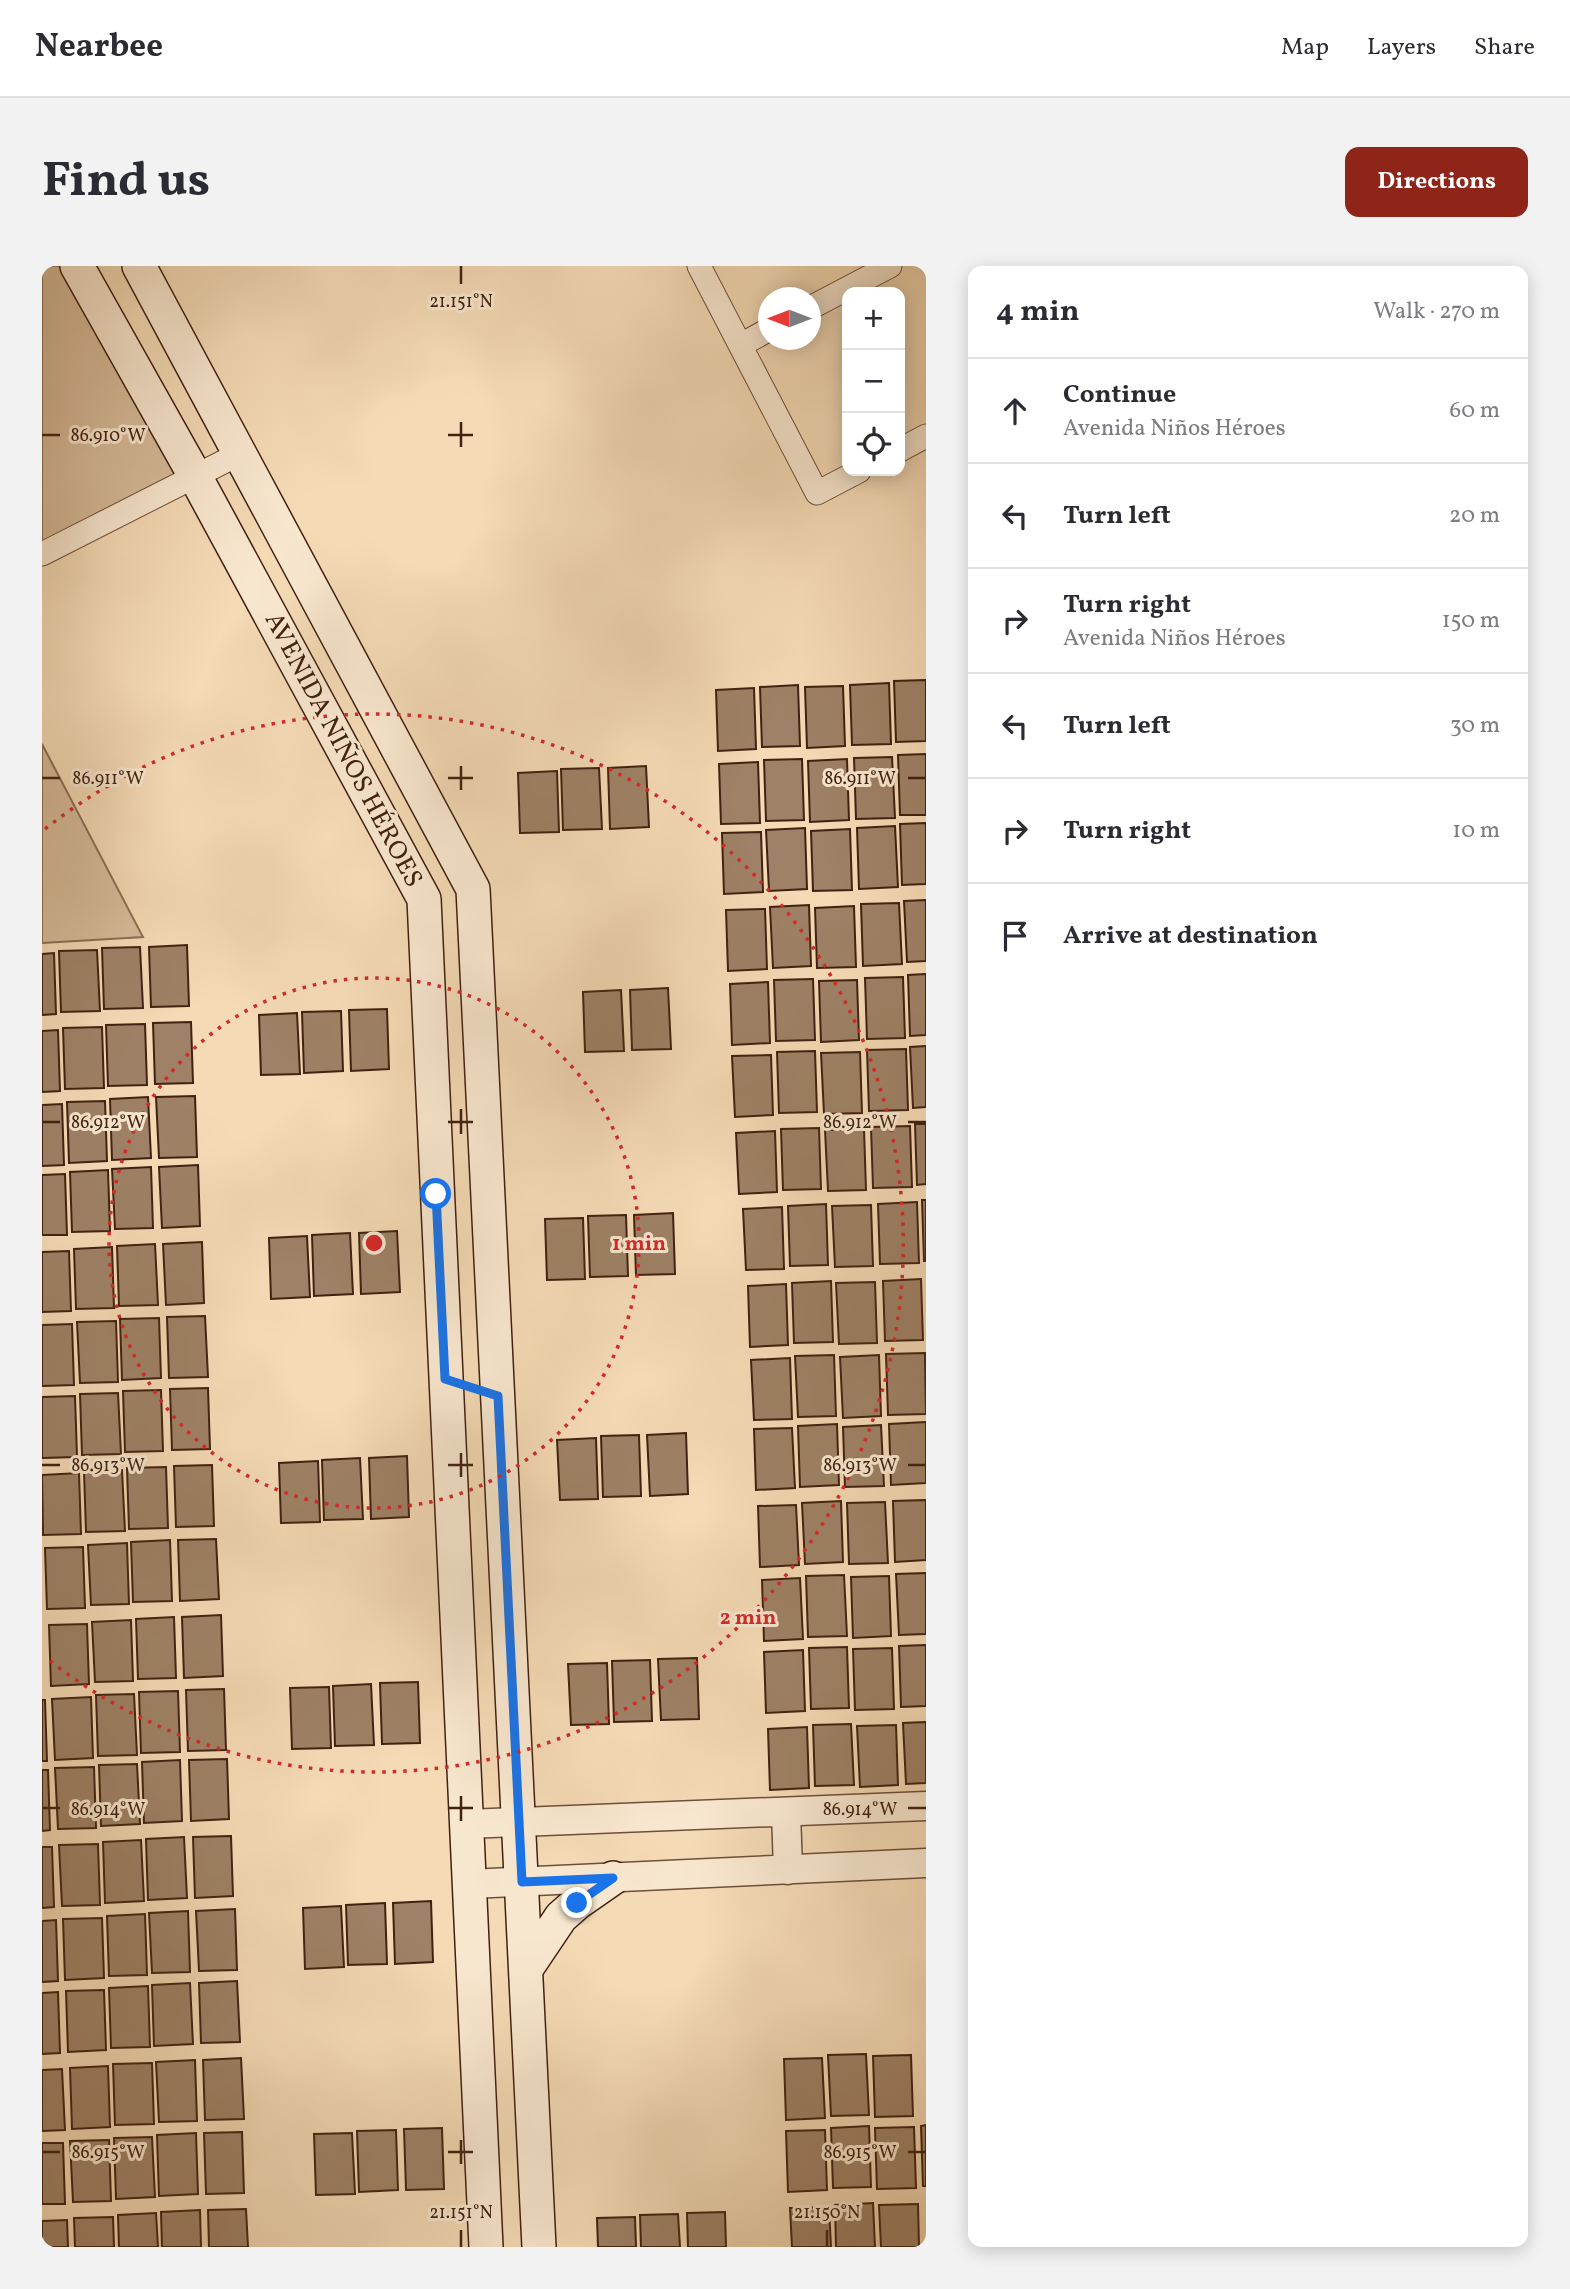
<!DOCTYPE html>
<html lang="en">
<head>
<meta charset="utf-8">
<style>
	body { margin:0; font-family:Vollkorn,serif; background:#f2f2f3; color:#2b2b33 }
	.controls { position:absolute; right:21px; top:21px; display:grid; overflow:hidden; border-radius:14px; box-shadow:0 4px 18px #0003 }
	.controls button { width:63px; height:63px; display:grid; place-items:center; padding:0; border:0; border-bottom:2px solid #e1e1e2; background:#fff; color:#2b2b33; font:35px sans-serif }
	.compass { position:absolute; left:716px; top:21px; width:63px; height:63px; border-radius:50%; background:#fff; box-shadow:0 4px 18px #0003; rotate:270deg }
	.stop { position:absolute; width:21px; height:21px; margin:-16px; border:5px solid #1a73e8; border-radius:50%; background:#fff }
	.stop.end { background:#1a73e8; border-color:#fff; box-shadow:0 2px 7px #0008 }
	.list { margin:0; padding:0; list-style:none }
	h2 { display:flex; justify-content:space-between; align-items:center; height:91px; margin:0; padding:0 28px; font-size:30px }
	h2 small { font-size:23px; font-weight:400; color:#7c7c81 }
	.list li { display:grid; grid-template-columns:46px 1fr auto; gap:21px; align-items:center; box-sizing:border-box; height:105px; padding:0 28px; border-top:2px solid #e1e1e2 }
	.list b { display:block; font-size:26px; white-space:nowrap }
	.list p { margin:0; font-size:23px; white-space:nowrap; color:#7c7c81 }
	.list em { font-size:23px; font-style:normal; color:#7c7c81 }
	.icon { flex:none; width:38px; height:38px; fill:none; stroke:currentColor; stroke-width:2; stroke-linecap:round; stroke-linejoin:round }
	.map { position:relative; flex:none; width:884px; height:1981px; overflow:hidden; border-radius:14px }
	header { display:flex; align-items:center; gap:42px; box-sizing:border-box; height:98px; padding:0 35px; background:#fff; border-bottom:2px solid #e1e1e2 }
	header strong { font-size:33px }
	nav { display:flex; gap:38px; margin-inline-start:auto; font-size:24px }
	.intro { display:flex; align-items:center; justify-content:space-between; box-sizing:border-box; height:168px; padding:0 42px }
	h1 { margin:0; font-size:49px }
	.button { padding:18px 32px; border-radius:14px; background:#8f2418; color:#fff; font-size:24px; font-weight:700 }
	main { display:flex; gap:42px; padding:0 42px }
	aside { flex:1; background:#fff; border-radius:14px; box-shadow:0 4px 18px #0003 }
	.map>svg:first-child { display:block }
</style>
</head>
<body>
<header>
<strong>Nearbee</strong>
<nav><a>Map</a><a>Layers</a><a>Share</a></nav>
</header>
<div class="intro"><h1>Find us</h1><a class="button">Directions</a></div>
<main>
<div class="map">
<svg width="884" height="1981" viewBox="0 0 884 1981">
	<rect width="100%" height="100%" fill="#f4dab5"/>
	<filter id="stains"><feTurbulence type="fractalNoise" baseFrequency=".00286" numOctaves="4"/><feColorMatrix values="0 0 0 0 .2 0 0 0 0 .09 0 0 0 0 .02 0 0 0 .5 -.17"/></filter>
	<radialGradient id="worn" r=".72"><stop offset=".6" stop-color="#630" stop-opacity="0"/><stop offset="1" stop-color="#630" stop-opacity=".3"/></radialGradient>
	<path fill="#d6bb99" stroke="#8c6e54" stroke-width="2" d="M 0,0 L 35,0 L 153,210 L 0,288 Z
		M 0,478 L 101,671 L 0,677 Z"/>
	<path fill="#9e8166" stroke="#412110" stroke-width="2" d="M 884,414 L 884,475 L 854,476 L 852,415 Z
		M 847,417 L 849,478 L 810,479 L 808,419 Z
		M 756,419 L 758,480 L 720,481 L 718,421 Z
		M 801,420 L 803,480 L 765,482 L 763,421 Z
		M 712,422 L 714,483 L 676,485 L 674,424 Z
		M 884,488 L 884,549 L 858,549 L 856,489 Z
		M 850,491 L 853,552 L 814,553 L 812,492 Z
		M 760,493 L 762,554 L 724,555 L 722,494 Z
		M 805,493 L 807,554 L 768,556 L 766,495 Z
		M 716,496 L 718,557 L 679,558 L 677,498 Z
		M 604,500 L 607,561 L 568,563 L 566,502 Z
		M 557,502 L 560,563 L 521,564 L 519,503 Z
		M 515,505 L 517,566 L 478,567 L 476,507 Z
		M 884,557 L 884,618 L 860,619 L 858,558 Z
		M 853,560 L 856,621 L 817,623 L 815,562 Z
		M 763,562 L 765,623 L 727,625 L 724,564 Z
		M 808,563 L 810,624 L 771,625 L 769,565 Z
		M 719,566 L 721,626 L 682,628 L 680,567 Z
		M 884,634 L 884,695 L 865,696 L 862,635 Z
		M 857,637 L 860,698 L 821,700 L 819,638 Z
		M 767,639 L 769,700 L 731,702 L 728,641 Z
		M 812,640 L 814,701 L 775,702 L 773,642 Z
		M 723,643 L 725,703 L 686,705 L 684,644 Z
		M 145,679 L 147,740 L 109,741 L 107,681 Z
		M 98,681 L 101,742 L 62,743 L 60,682 Z
		M 55,684 L 58,745 L 19,746 L 17,685 Z
		M 12,687 L 14,748 L 0,749 L 0,688 Z
		M 884,708 L 884,769 L 868,770 L 866,709 Z
		M 861,711 L 863,772 L 825,773 L 823,712 Z
		M 771,713 L 773,774 L 734,775 L 732,714 Z
		M 815,714 L 817,774 L 779,776 L 777,715 Z
		M 726,716 L 728,777 L 690,779 L 688,718 Z
		M 626,722 L 629,783 L 590,784 L 588,724 Z
		M 579,724 L 582,785 L 543,786 L 541,726 Z
		M 345,743 L 347,803 L 309,805 L 307,744 Z
		M 299,745 L 301,805 L 262,807 L 260,746 Z
		M 255,747 L 258,808 L 219,809 L 217,749 Z
		M 149,756 L 151,817 L 113,818 L 111,757 Z
		M 103,758 L 105,819 L 66,820 L 64,759 Z
		M 60,761 L 62,822 L 23,823 L 21,762 Z
		M 16,764 L 18,825 L 0,826 L 0,765 Z
		M 884,780 L 884,841 L 871,842 L 868,781 Z
		M 864,783 L 866,844 L 827,845 L 825,784 Z
		M 773,785 L 775,846 L 737,847 L 735,786 Z
		M 818,786 L 820,847 L 782,848 L 779,787 Z
		M 729,789 L 731,849 L 693,851 L 690,790 Z
		M 153,830 L 155,891 L 117,892 L 114,831 Z
		M 106,831 L 109,892 L 70,894 L 68,833 Z
		M 63,835 L 65,895 L 27,897 L 25,836 Z
		M 20,838 L 22,899 L 0,900 L 0,839 Z
		M 873,858 L 884,858 L 884,918 L 875,919 Z
		M 868,860 L 870,921 L 831,922 L 829,861 Z
		M 777,862 L 779,923 L 741,924 L 739,863 Z
		M 822,863 L 824,924 L 786,925 L 783,864 Z
		M 733,865 L 735,926 L 697,928 L 694,867 Z
		M 156,899 L 158,960 L 120,962 L 117,901 Z
		M 109,901 L 111,962 L 73,963 L 70,903 Z
		M 66,904 L 68,965 L 30,966 L 28,906 Z
		M 23,908 L 25,969 L 0,969 L 0,909 Z
		M 880,934 L 884,934 L 884,995 L 882,995 Z
		M 875,936 L 877,997 L 838,998 L 836,938 Z
		M 784,938 L 786,999 L 748,1000 L 746,940 Z
		M 829,939 L 831,1000 L 793,1001 L 790,940 Z
		M 740,941 L 742,1003 L 704,1004 L 701,943 Z
		M 631,947 L 633,1008 L 594,1009 L 592,949 Z
		M 584,949 L 586,1010 L 548,1011 L 546,950 Z
		M 541,952 L 543,1013 L 505,1014 L 503,953 Z
		M 355,965 L 358,1026 L 319,1028 L 317,967 Z
		M 308,967 L 311,1028 L 272,1030 L 270,969 Z
		M 265,970 L 268,1031 L 229,1033 L 227,972 Z
		M 160,976 L 162,1037 L 124,1039 L 121,978 Z
		M 113,978 L 116,1039 L 77,1040 L 75,980 Z
		M 70,981 L 72,1042 L 34,1043 L 32,983 Z
		M 27,985 L 29,1045 L 0,1046 L 0,986 Z
		M 879,1013 L 881,1074 L 843,1075 L 841,1015 Z
		M 789,1015 L 791,1076 L 752,1077 L 750,1017 Z
		M 833,1016 L 835,1077 L 797,1078 L 794,1017 Z
		M 744,1018 L 746,1079 L 708,1081 L 706,1020 Z
		M 163,1050 L 166,1111 L 127,1112 L 125,1051 Z
		M 117,1052 L 119,1112 L 80,1114 L 78,1053 Z
		M 74,1055 L 76,1116 L 38,1117 L 35,1056 Z
		M 30,1058 L 32,1119 L 0,1120 L 0,1059 Z
		M 883,1087 L 884,1148 L 846,1149 L 844,1088 Z
		M 792,1089 L 794,1150 L 756,1151 L 753,1090 Z
		M 837,1089 L 839,1150 L 801,1152 L 798,1091 Z
		M 748,1092 L 750,1153 L 712,1154 L 709,1094 Z
		M 166,1122 L 168,1183 L 130,1184 L 128,1123 Z
		M 119,1124 L 121,1185 L 83,1186 L 81,1125 Z
		M 76,1127 L 79,1188 L 40,1189 L 38,1128 Z
		M 33,1130 L 35,1191 L 0,1192 L 0,1131 Z
		M 884,1156 L 884,1217 L 849,1219 L 847,1158 Z
		M 795,1158 L 797,1219 L 758,1221 L 756,1160 Z
		M 839,1159 L 842,1220 L 803,1221 L 801,1161 Z
		M 750,1162 L 753,1222 L 714,1224 L 712,1163 Z
		M 644,1167 L 646,1228 L 608,1230 L 605,1169 Z
		M 597,1169 L 599,1230 L 561,1231 L 559,1170 Z
		M 554,1172 L 556,1233 L 518,1234 L 515,1174 Z
		M 365,1190 L 367,1251 L 329,1253 L 327,1192 Z
		M 318,1192 L 321,1253 L 282,1254 L 280,1194 Z
		M 276,1195 L 278,1256 L 239,1257 L 237,1197 Z
		M 170,1199 L 172,1260 L 134,1261 L 132,1200 Z
		M 124,1201 L 126,1262 L 87,1263 L 85,1202 Z
		M 80,1204 L 83,1265 L 44,1266 L 42,1205 Z
		M 37,1207 L 39,1268 L 1,1269 L 0,1209 Z
		M 884,1234 L 884,1294 L 853,1296 L 851,1235 Z
		M 799,1235 L 801,1296 L 763,1298 L 760,1237 Z
		M 843,1236 L 846,1297 L 807,1298 L 805,1237 Z
		M 754,1239 L 757,1299 L 718,1301 L 716,1240 Z
		M 174,1273 L 177,1333 L 138,1335 L 136,1274 Z
		M 128,1274 L 130,1335 L 91,1336 L 89,1276 Z
		M 85,1277 L 87,1338 L 49,1339 L 46,1279 Z
		M 41,1281 L 43,1342 L 5,1343 L 3,1282 Z
		M 884,1307 L 884,1368 L 857,1369 L 854,1308 Z
		M 802,1309 L 805,1370 L 766,1371 L 764,1310 Z
		M 847,1310 L 849,1370 L 811,1372 L 809,1311 Z
		M 758,1312 L 761,1373 L 722,1375 L 720,1314 Z
		M 179,1349 L 181,1410 L 142,1412 L 140,1351 Z
		M 132,1351 L 134,1412 L 96,1413 L 94,1353 Z
		M 89,1354 L 91,1415 L 53,1416 L 50,1356 Z
		M 45,1358 L 47,1418 L 9,1420 L 7,1359 Z
		M 884,1379 L 884,1440 L 859,1441 L 857,1380 Z
		M 805,1381 L 807,1442 L 769,1443 L 767,1382 Z
		M 850,1382 L 852,1443 L 813,1444 L 811,1383 Z
		M 761,1384 L 763,1445 L 724,1447 L 722,1386 Z
		M 655,1392 L 657,1453 L 619,1454 L 616,1393 Z
		M 608,1394 L 610,1455 L 572,1456 L 570,1395 Z
		M 565,1397 L 567,1458 L 529,1459 L 526,1398 Z
		M 376,1416 L 378,1477 L 340,1478 L 338,1417 Z
		M 329,1418 L 332,1479 L 293,1480 L 291,1420 Z
		M 287,1421 L 289,1482 L 250,1483 L 248,1422 Z
		M 182,1423 L 184,1484 L 146,1485 L 144,1424 Z
		M 136,1425 L 138,1486 L 99,1487 L 97,1426 Z
		M 92,1428 L 95,1489 L 56,1490 L 54,1429 Z
		M 49,1431 L 51,1492 L 13,1494 L 10,1433 Z
		M 0,1434 L 3,1434 L 5,1495 L 0,1495 Z
		M 884,1456 L 884,1517 L 864,1518 L 861,1457 Z
		M 809,1458 L 812,1519 L 773,1520 L 771,1459 Z
		M 854,1459 L 856,1519 L 818,1521 L 815,1460 Z
		M 765,1461 L 767,1522 L 728,1524 L 726,1463 Z
		M 185,1493 L 187,1553 L 149,1555 L 147,1494 Z
		M 138,1494 L 140,1555 L 102,1557 L 100,1496 Z
		M 95,1498 L 98,1558 L 59,1560 L 57,1499 Z
		M 52,1501 L 54,1562 L 16,1563 L 13,1502 Z
		M 0,1504 L 6,1504 L 8,1564 L 0,1565 Z
		M 189,1570 L 191,1630 L 153,1632 L 151,1571 Z
		M 142,1571 L 145,1632 L 106,1634 L 104,1573 Z
		M 99,1574 L 102,1635 L 63,1637 L 61,1576 Z
		M 56,1578 L 58,1639 L 20,1640 L 17,1579 Z
		M 0,1581 L 10,1581 L 12,1641 L 0,1642 Z
		M 389,1635 L 391,1696 L 353,1698 L 351,1637 Z
		M 343,1637 L 345,1698 L 306,1699 L 304,1639 Z
		M 299,1640 L 302,1701 L 263,1703 L 261,1642 Z
		M 193,1643 L 195,1704 L 157,1705 L 154,1645 Z
		M 146,1645 L 148,1706 L 110,1707 L 107,1647 Z
		M 103,1648 L 105,1709 L 67,1710 L 65,1650 Z
		M 60,1652 L 62,1712 L 23,1714 L 21,1653 Z
		M 14,1654 L 16,1715 L 0,1716 L 0,1655 Z
		M 195,1715 L 198,1776 L 159,1777 L 157,1717 Z
		M 148,1717 L 151,1778 L 112,1780 L 110,1719 Z
		M 106,1720 L 108,1781 L 69,1782 L 67,1722 Z
		M 62,1724 L 64,1784 L 26,1786 L 24,1725 Z
		M 16,1726 L 18,1787 L 0,1788 L 0,1727 Z
		M 824,1788 L 827,1849 L 789,1850 L 786,1789 Z
		M 869,1789 L 871,1850 L 833,1851 L 831,1790 Z
		M 199,1792 L 202,1853 L 163,1854 L 161,1794 Z
		M 780,1792 L 783,1852 L 744,1854 L 742,1793 Z
		M 153,1794 L 155,1855 L 117,1856 L 114,1796 Z
		M 110,1797 L 112,1858 L 73,1859 L 71,1798 Z
		M 66,1800 L 68,1861 L 30,1863 L 28,1802 Z
		M 20,1803 L 23,1864 L 0,1865 L 0,1804 Z
		M 884,1859 L 884,1920 L 881,1920 L 879,1860 Z
		M 827,1860 L 829,1921 L 791,1922 L 789,1862 Z
		M 872,1861 L 874,1922 L 835,1923 L 833,1862 Z
		M 400,1862 L 402,1923 L 364,1924 L 362,1863 Z
		M 354,1864 L 356,1924 L 317,1926 L 315,1865 Z
		M 783,1864 L 785,1924 L 746,1926 L 744,1865 Z
		M 200,1866 L 202,1927 L 164,1928 L 162,1867 Z
		M 154,1867 L 156,1928 L 117,1930 L 115,1869 Z
		M 310,1867 L 313,1928 L 274,1929 L 272,1868 Z
		M 110,1871 L 113,1931 L 74,1933 L 72,1872 Z
		M 67,1874 L 69,1935 L 31,1936 L 28,1875 Z
		M 0,1877 L 21,1877 L 23,1938 L 0,1938 Z
		M 831,1937 L 833,1981 L 794,1981 L 793,1939 Z
		M 876,1938 L 877,1981 L 839,1981 L 837,1939 Z
		M 787,1941 L 789,1981 L 750,1981 L 748,1942 Z
		M 204,1943 L 206,1981 L 167,1981 L 166,1944 Z
		M 158,1944 L 159,1981 L 120,1981 L 119,1946 Z
		M 683,1946 L 684,1981 L 646,1981 L 645,1947 Z
		M 114,1947 L 116,1981 L 77,1981 L 76,1949 Z
		M 636,1948 L 638,1981 L 599,1981 L 598,1949 Z
		M 71,1951 L 72,1981 L 33,1981 L 32,1952 Z
		M 593,1951 L 594,1981 L 556,1981 L 555,1952 Z
		M 25,1954 L 26,1981 L 0,1981 L 0,1955 Z"/>
	<g fill="none" stroke-linecap="round" stroke-linejoin="round">
		<g stroke="#6e4f39" stroke-width="25">
			<path id="minor" d="M 657,0 L 775,227 L 817,205
				M 768,42 L 848,0
				M 699,79 L 726,64
				M 858,184 L 884,170
				M 0,288 L 199,187"/>
		</g>
		<g stroke="#6e4f39" stroke-width="31">
			<path id="tertiary" d="M 744,1546 L 746,1604
				M 425,1558 L 884,1540
				M 427,1618 L 884,1597"/>
		</g>
		<g stroke="#412110" stroke-width="36">
			<path id="secondary" d="M 35,0 L 153,210 L 382,633 L 444,1981
				M 97,0 L 431,623 L 497,1981
				M 484,1703 L 519,1651 L 535,1637 L 571,1612"/>
		</g>
		<use href="#minor" stroke="#f8e7cf" stroke-width="23"/>
		<use href="#tertiary" stroke="#f8e7cf" stroke-width="28"/>
		<use href="#secondary" stroke="#f8e7cf" stroke-width="33"/>
	</g>
	<g fill="none" stroke-linecap="round" stroke-linejoin="round">
		<path stroke="#1a73e8" stroke-width="9" d="M 394,928 L 403,1113 L 456,1130 L 480,1616 L 571,1612 L 535,1637"/>
	</g>
	<path fill="none" stroke="#412110" stroke-width="2.5" d="M 419,0 L 419,18M 419,156 L 419,181M 0,169 L 18,169M 406,169 L 431,169M 419,500 L 419,524M 0,512 L 18,512M 406,512 L 431,512M 866,512 L 884,512M 419,843 L 419,868M 0,856 L 18,856M 406,856 L 431,856M 866,856 L 884,856M 419,1187 L 419,1211M 0,1199 L 18,1199M 406,1199 L 431,1199M 866,1199 L 884,1199M 419,1530 L 419,1555M 0,1542 L 18,1542M 406,1542 L 431,1542M 866,1542 L 884,1542M 419,1874 L 419,1898M 0,1886 L 18,1886M 406,1886 L 431,1886M 866,1886 L 884,1886M 419,1964 L 419,1981M 785,1964 L 785,1981"/>
	<g fill="none" stroke="#d62828" stroke-width="3.5" stroke-dasharray="3.5 7">
		<circle cx="332" cy="977" r="265"/>
		<path d="M3 563A529 529 0 1 1 3 1391"/>
	</g>
	<g text-anchor="middle" dominant-baseline="central" stroke-width="6" stroke-linejoin="round" paint-order="stroke">
		<g font-size="26" fill="#412110" stroke="#f8e7cf">
			<text transform="translate(301 484) rotate(62)">AVENIDA NIÑOS HÉROES</text>
		</g>
	</g>
	<g font-size="18" text-anchor="middle" fill="#412110" stroke="#f8e7cf" stroke-width="6" stroke-linejoin="round" paint-order="stroke">
		<text x="419" y="41">21.151°N</text>
		<text x="66" y="175">86.910°W</text>
		<text x="818" y="518">86.911°W</text>
		<text x="66" y="518">86.911°W</text>
		<text x="818" y="862">86.912°W</text>
		<text x="66" y="862">86.912°W</text>
		<text x="818" y="1205">86.913°W</text>
		<text x="66" y="1205">86.913°W</text>
		<text x="818" y="1549">86.914°W</text>
		<text x="66" y="1549">86.914°W</text>
		<text x="66" y="1892">86.915°W</text>
		<text x="818" y="1892">86.915°W</text>
		<text x="419" y="1952">21.151°N</text>
		<text x="785" y="1952">21.150°N</text>
	</g>
	<circle cx="332" cy="977" r="10" fill="#d62828" stroke="#f8e7cf" stroke-width="3.5"/>
	<g font-size="21" text-anchor="middle" font-weight="bold" fill="#d62828" stroke="#f8e7cf" stroke-width="6" stroke-linejoin="round" paint-order="stroke">
		<text x="597" y="984">1 min</text>
		<text x="706" y="1358">2 min</text>
	</g>
	<rect width="100%" height="100%" filter="url(#stains)"/>
	<rect width="100%" height="100%" fill="url(#worn)"/>
</svg>
<div class="controls">
<button>+</button>
<button>−</button>
<button><svg class="icon" aria-label="locate" viewBox="0 0 24 24"><circle cx="12" cy="12" r="6"/><path d="M12 2v4M12 18v4M2 12h4M18 12h4"/></svg></button>
</div>
<svg class="compass" viewBox="-18 -18 36 36"><path d="M0-13l5 13h-10z" fill="#e53935"/><path d="M0 13l5-13h-10z" fill="#7c7c81"/></svg>
<div class="stop" style="left:394px;top:928px"></div>
<div class="stop end" style="left:535px;top:1637px"></div>
</div>
<aside>
<h2>4 min<small>Walk · 270 m</small></h2>
<ul class="list">
<li><svg class="icon" aria-label="ahead" viewBox="0 0 24 24"><path d="M12 20V5M6 11l6-6 6 6"/></svg><div><b>Continue</b><p>Avenida Niños Héroes</p></div><em>60 m</em></li>
<li><svg class="icon" aria-label="left" viewBox="0 0 24 24"><path d="M17 20v-9H6M10 6l-5 5 5 5"/></svg><div><b>Turn left</b></div><em>20 m</em></li>
<li><svg class="icon" aria-label="right" viewBox="0 0 24 24"><path d="M7 20v-9h11M14 6l5 5-5 5"/></svg><div><b>Turn right</b><p>Avenida Niños Héroes</p></div><em>150 m</em></li>
<li><svg class="icon" aria-label="left" viewBox="0 0 24 24"><path d="M17 20v-9H6M10 6l-5 5 5 5"/></svg><div><b>Turn left</b></div><em>30 m</em></li>
<li><svg class="icon" aria-label="right" viewBox="0 0 24 24"><path d="M7 20v-9h11M14 6l5 5-5 5"/></svg><div><b>Turn right</b></div><em>10 m</em></li>
<li><svg class="icon" aria-label="arrive" viewBox="0 0 24 24"><path d="M6 21V4h12l-3 4 3 4H6"/></svg><div><b>Arrive at destination</b></div></li>
</ul>
</aside>
</main>
</body>
</html>
